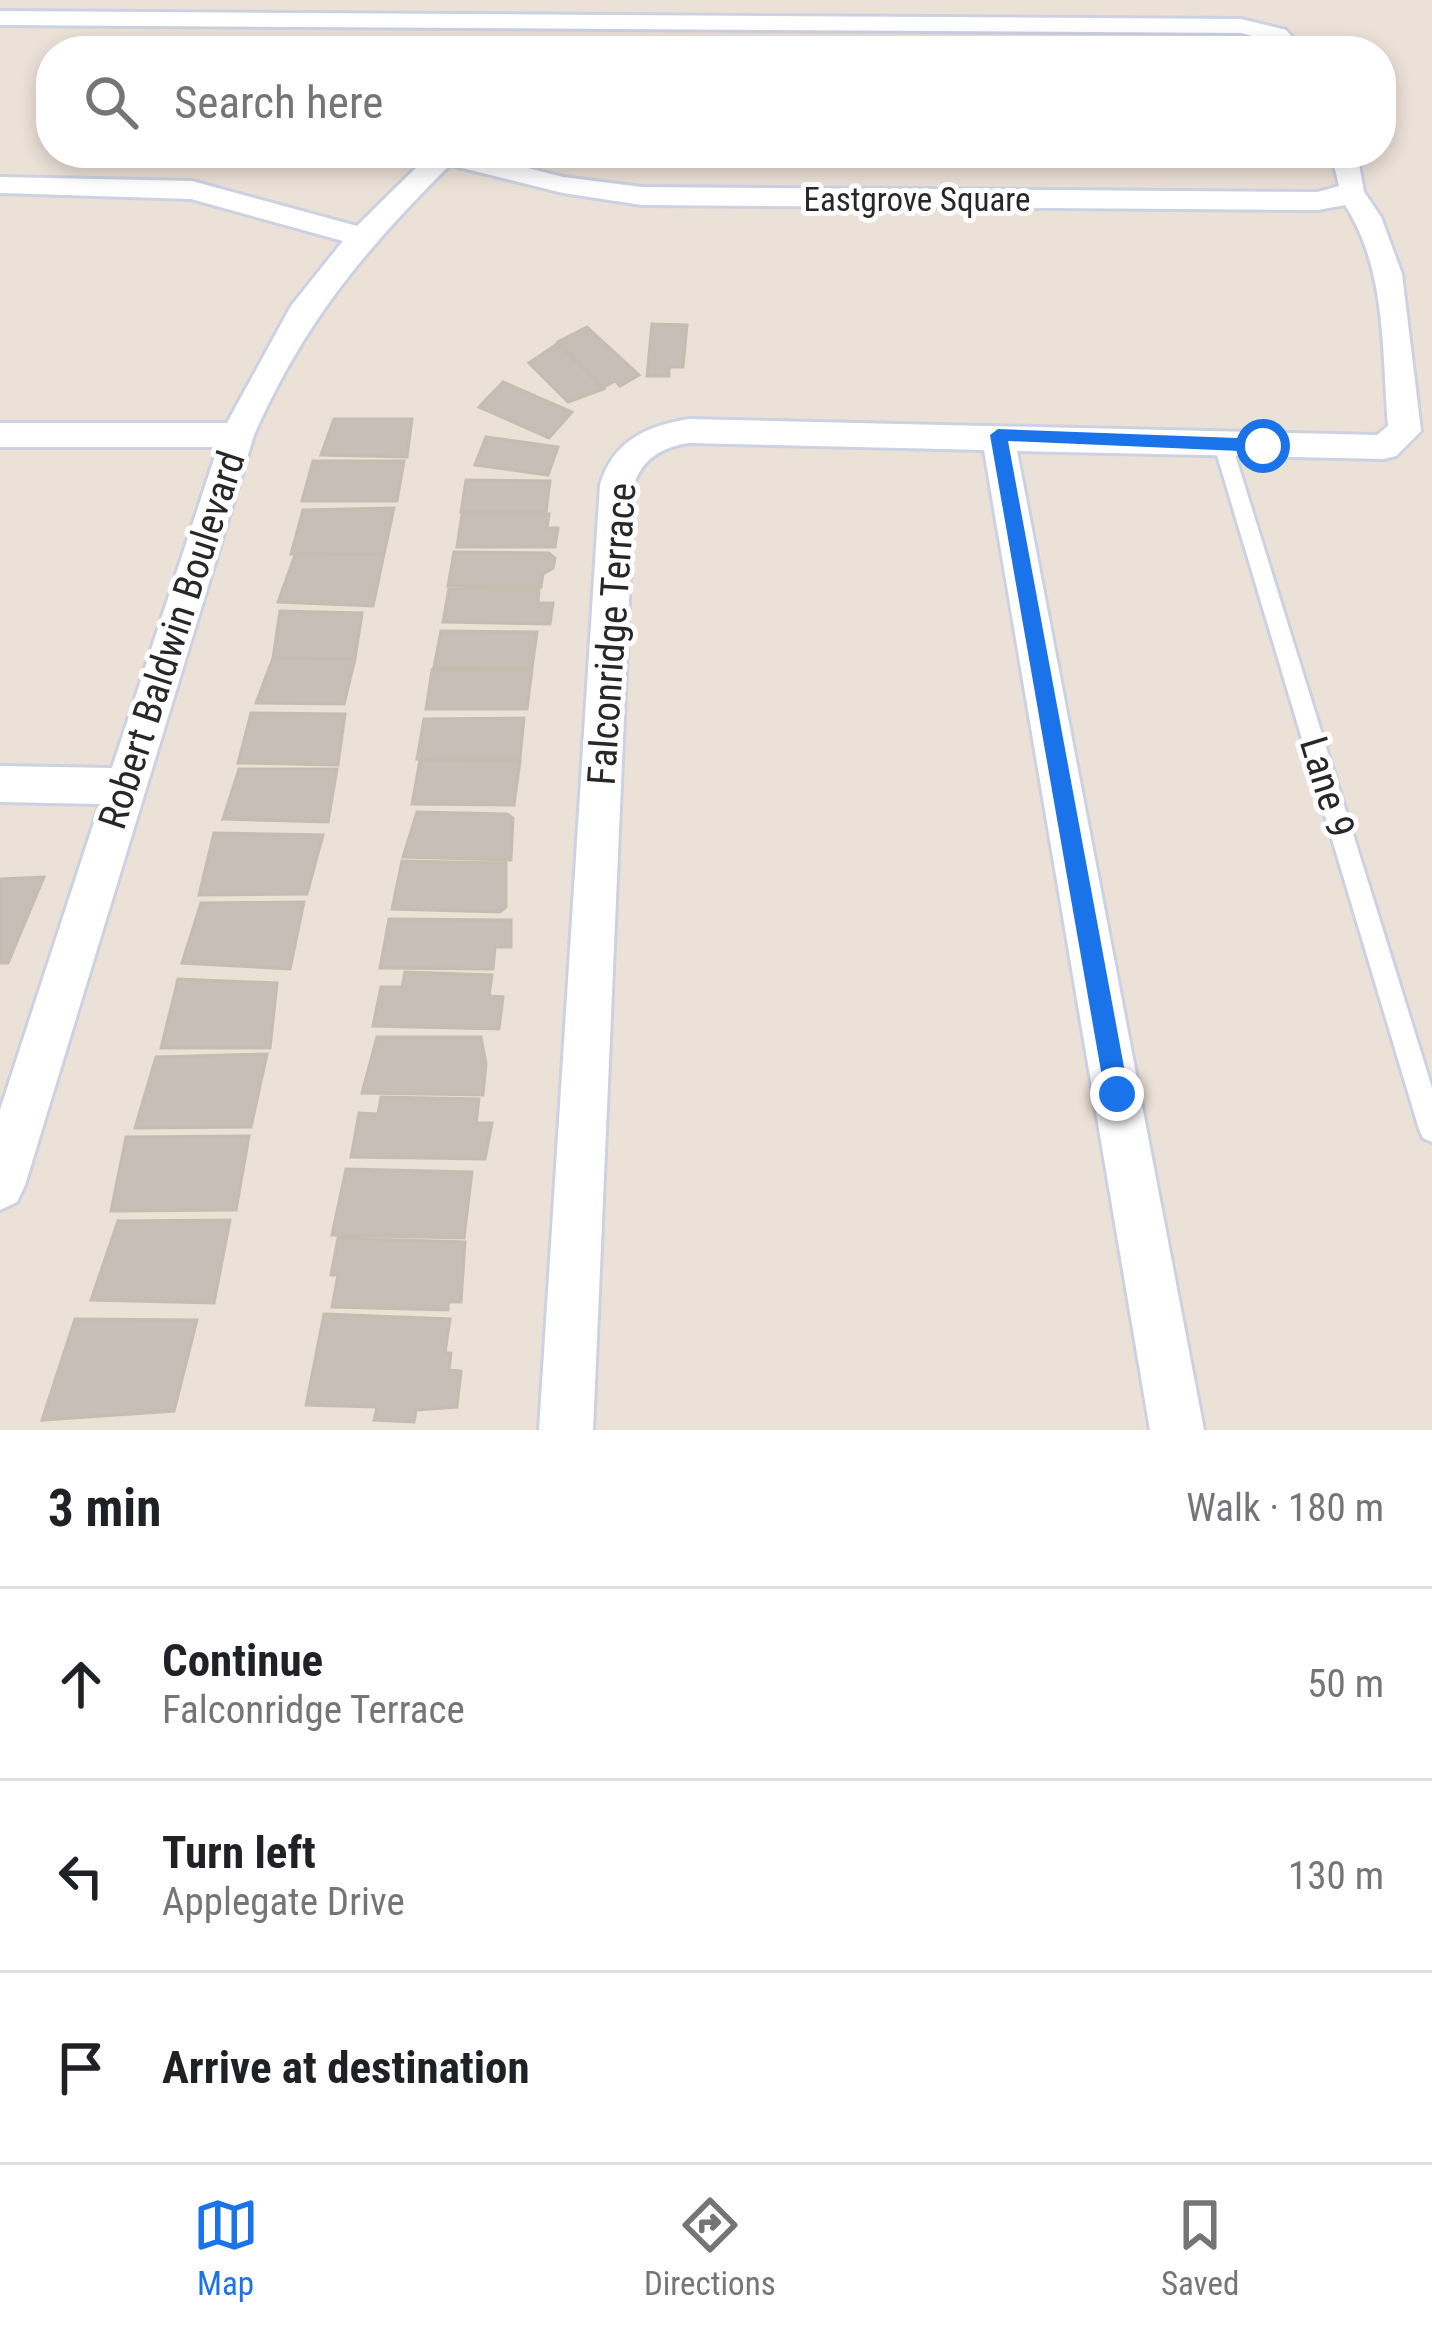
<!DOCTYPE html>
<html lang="en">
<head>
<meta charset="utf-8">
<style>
	body { margin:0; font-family:"Roboto Condensed",sans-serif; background:#f6f6f6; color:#202124 }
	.stop { position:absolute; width:36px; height:36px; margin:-27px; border:9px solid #1a73e8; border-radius:50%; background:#fff }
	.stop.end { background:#1a73e8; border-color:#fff; box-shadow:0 3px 12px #0008 }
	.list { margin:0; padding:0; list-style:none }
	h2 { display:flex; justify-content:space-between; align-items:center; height:156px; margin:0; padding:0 48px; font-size:51px }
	h2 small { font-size:39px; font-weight:400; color:#757577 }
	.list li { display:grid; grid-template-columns:78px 1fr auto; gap:36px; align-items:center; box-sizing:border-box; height:192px; padding:0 48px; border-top:3px solid #e0e0e0 }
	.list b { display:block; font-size:45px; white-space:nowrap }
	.list p { margin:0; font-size:39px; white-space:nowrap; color:#757577 }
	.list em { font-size:39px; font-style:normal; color:#757577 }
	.icon { flex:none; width:66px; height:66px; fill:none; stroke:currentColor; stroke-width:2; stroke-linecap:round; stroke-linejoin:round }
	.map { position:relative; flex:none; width:1432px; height:1430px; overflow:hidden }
	.search { position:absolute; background:#fff; box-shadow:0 6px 18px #0003; left:36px; right:36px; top:36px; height:132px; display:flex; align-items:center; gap:30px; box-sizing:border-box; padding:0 42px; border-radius:48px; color:#757577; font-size:45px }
	.sheet { height:732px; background:#fff }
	nav { display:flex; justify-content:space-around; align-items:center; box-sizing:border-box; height:168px; border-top:3px solid #e0e0e0; background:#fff; font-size:33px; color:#757577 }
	nav a { display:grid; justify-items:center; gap:6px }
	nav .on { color:#1a73e8 }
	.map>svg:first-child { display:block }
</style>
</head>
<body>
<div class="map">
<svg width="1432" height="1430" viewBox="0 0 1432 1430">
	<rect width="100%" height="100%" fill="#ece1d7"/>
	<path fill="#c6beb7" stroke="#c6bdb1" stroke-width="3" d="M 652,324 L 687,325 L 683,367 L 669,367 L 669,376 L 647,376 Z
		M 587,327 L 639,375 L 620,386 L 615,381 L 604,387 L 558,342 Z
		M 557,344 L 604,389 L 568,402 L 529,363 Z
		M 503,382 L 572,412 L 549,438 L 479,407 Z
		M 334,419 L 412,419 L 407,457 L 321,455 Z
		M 486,437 L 558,447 L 548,475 L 475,465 Z
		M 313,461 L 404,461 L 397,501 L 302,501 Z
		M 466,480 L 550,481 L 546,512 L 461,512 Z
		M 394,508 L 384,554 L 291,554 L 303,510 Z
		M 462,514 L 549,514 L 547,528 L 558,528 L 555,547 L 457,547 Z
		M 454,552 L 549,553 L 555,558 L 553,568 L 543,574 L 541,587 L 448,586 Z
		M 384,554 L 373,606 L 278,602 L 295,555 Z
		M 449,588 L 539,589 L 538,603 L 553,603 L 550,624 L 443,622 Z
		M 280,611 L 362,613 L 355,659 L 273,658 Z
		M 441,631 L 537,632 L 532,668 L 434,667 Z
		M 273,658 L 355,659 L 344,704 L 256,703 Z
		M 432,670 L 532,670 L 527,709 L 426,709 Z
		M 251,713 L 345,714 L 338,765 L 238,763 Z
		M 524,718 L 520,758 L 417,759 L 424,719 Z
		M 420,760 L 520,761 L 514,805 L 412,804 Z
		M 239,769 L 337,769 L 328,822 L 223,819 Z
		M 417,812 L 507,814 L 513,818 L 511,860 L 403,857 Z
		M 214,833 L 323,835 L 307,894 L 199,895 Z
		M 402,861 L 506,863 L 506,907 L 500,912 L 392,909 Z
		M 44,877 L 8,963 L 0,963 L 0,879 Z
		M 304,902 L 290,969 L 182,963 L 201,903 Z
		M 389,919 L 511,920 L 511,947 L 495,947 L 493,969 L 380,968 Z
		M 405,972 L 492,975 L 489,996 L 503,997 L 499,1029 L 373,1026 L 381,987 L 402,987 Z
		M 178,979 L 277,983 L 270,1048 L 161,1048 Z
		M 377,1037 L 481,1037 L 486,1064 L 483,1095 L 362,1093 Z
		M 267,1054 L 251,1127 L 135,1128 L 156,1057 Z
		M 381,1097 L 479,1099 L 476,1123 L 492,1123 L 485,1159 L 351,1157 L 359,1113 L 378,1114 Z
		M 249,1136 L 236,1210 L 111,1211 L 126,1137 Z
		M 346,1169 L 472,1172 L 464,1238 L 332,1235 Z
		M 230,1220 L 214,1303 L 91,1300 L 118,1221 Z
		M 338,1238 L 465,1242 L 461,1302 L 448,1302 L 448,1310 L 332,1307 L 338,1275 L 331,1275 Z
		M 324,1314 L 450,1319 L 445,1353 L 451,1353 L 449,1370 L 461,1371 L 457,1407 L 416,1410 L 414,1422 L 374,1420 L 377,1407 L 306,1405 Z
		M 75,1319 L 197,1320 L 174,1411 L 42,1420 Z"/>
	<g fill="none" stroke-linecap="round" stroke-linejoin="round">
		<g stroke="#ccd2e2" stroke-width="6">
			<path id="lane" d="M 1223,438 L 1232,445 L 1432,1088 L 1432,1142 L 1423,1138 L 1419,1129 L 1214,445 Z"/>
		</g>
		<g stroke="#ccd2e2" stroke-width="6">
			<path id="street" d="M 0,11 L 1241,19 L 1286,30 L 1304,51 L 1278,51 L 1268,40 L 1241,33 L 0,25 Z
				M 431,153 L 468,153 L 563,177 L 642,187 L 1318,192 L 1339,186 L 1331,153 L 1357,153 L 1364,192 L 1381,217 L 1402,274 L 1421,431 L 1396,456 L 1384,459 L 1017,451 L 1204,1430 L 1150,1430 L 984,450 L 689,443 C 663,447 642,458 634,485 L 593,1430 L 539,1430 L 600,485 C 613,441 646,426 689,419 L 1377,435 L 1388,426 C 1382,354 1387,269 1345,205 L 1318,210 L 642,205 L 563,193 L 450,165 C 364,250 303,324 254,435 L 25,1185 L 17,1202 L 0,1210 L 0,1110 L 100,804 L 0,802 L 0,766 L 112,768 L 218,447 L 0,447 L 0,423 L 227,423 L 291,306 L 343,241 L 191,199 L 0,193 L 0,177 L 192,181 L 357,226 Z"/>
		</g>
		<use href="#lane" fill="#fff" fill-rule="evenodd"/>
		<use href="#street" fill="#fff" fill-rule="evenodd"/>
	</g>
	<path fill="#1a73e8" d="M 998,429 L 1263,439 L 1272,446 L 1263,452 L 1008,441 L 1129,1094 L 1117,1106 L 1105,1094 L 990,435 Z"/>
	<g text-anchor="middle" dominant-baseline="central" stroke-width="10" stroke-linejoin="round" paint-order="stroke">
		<g font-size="33" fill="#272727" stroke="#fff">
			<text x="917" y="199">Eastgrove Square</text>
		</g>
		<g font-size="39" fill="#272727" stroke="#fff">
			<text transform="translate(612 634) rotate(-86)">Falconridge Terrace</text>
			<text transform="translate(172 640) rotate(-72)">Robert Baldwin Boulevard</text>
			<text transform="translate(1327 787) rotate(73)">Lane 9</text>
		</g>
	</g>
</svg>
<div class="stop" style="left:1263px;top:446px"></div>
<div class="stop end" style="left:1117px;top:1094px"></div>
<div class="search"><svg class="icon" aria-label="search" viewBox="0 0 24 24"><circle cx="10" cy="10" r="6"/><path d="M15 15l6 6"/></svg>Search here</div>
</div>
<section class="sheet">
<h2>3 min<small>Walk · 180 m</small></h2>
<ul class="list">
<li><svg class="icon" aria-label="ahead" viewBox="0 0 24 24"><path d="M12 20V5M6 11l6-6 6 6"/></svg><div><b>Continue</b><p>Falconridge Terrace</p></div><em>50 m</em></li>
<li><svg class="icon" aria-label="left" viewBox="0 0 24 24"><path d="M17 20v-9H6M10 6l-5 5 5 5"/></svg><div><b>Turn left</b><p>Applegate Drive</p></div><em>130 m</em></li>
<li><svg class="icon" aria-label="arrive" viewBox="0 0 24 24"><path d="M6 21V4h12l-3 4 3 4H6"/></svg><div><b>Arrive at destination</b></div></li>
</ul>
</section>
<nav>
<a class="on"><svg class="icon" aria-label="map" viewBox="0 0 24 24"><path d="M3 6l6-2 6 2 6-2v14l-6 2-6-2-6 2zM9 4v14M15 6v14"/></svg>Map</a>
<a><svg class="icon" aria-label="directions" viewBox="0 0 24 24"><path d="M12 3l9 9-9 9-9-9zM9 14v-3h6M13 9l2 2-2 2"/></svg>Directions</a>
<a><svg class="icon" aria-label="saved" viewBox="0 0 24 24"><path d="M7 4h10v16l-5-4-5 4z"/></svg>Saved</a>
</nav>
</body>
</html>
